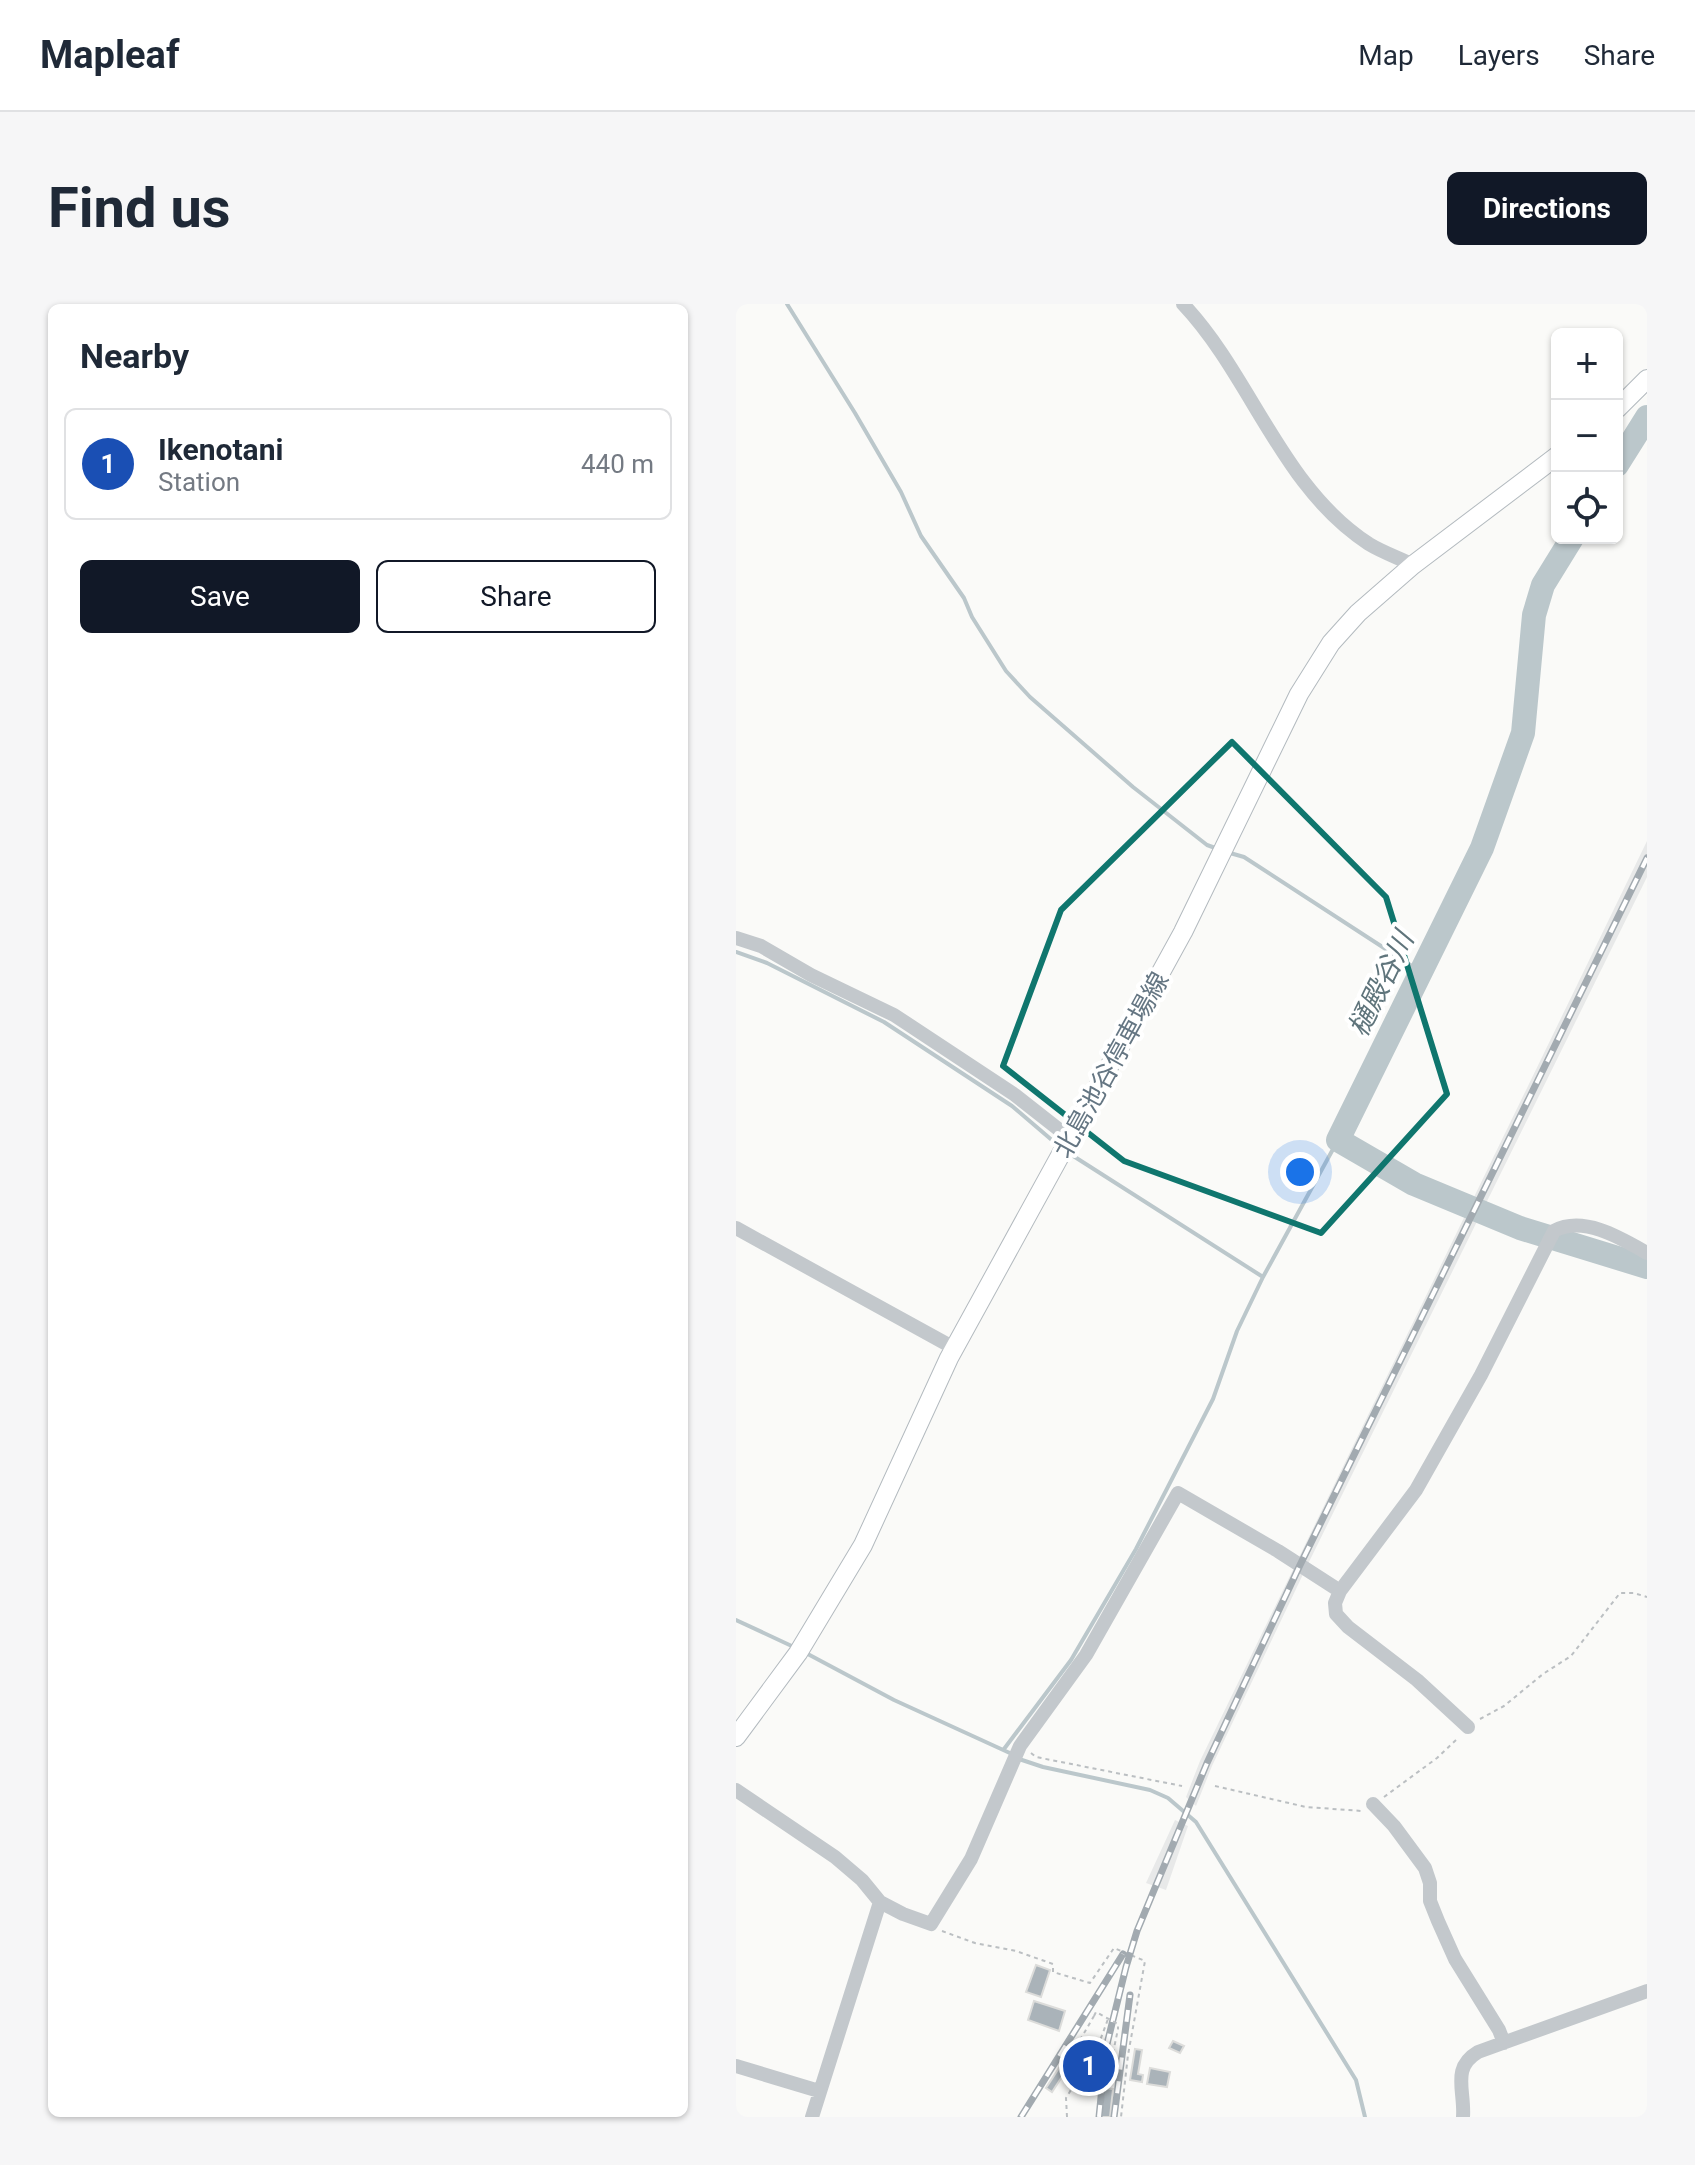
<!DOCTYPE html>
<html lang="en">
<head>
<meta charset="utf-8">
<style>
	body { margin:0; font-family:Roboto,"Noto Sans JP",sans-serif; background:#f6f6f7; color:#1f2937 }
	.controls { position:absolute; right:24px; top:24px; display:grid; overflow:hidden; border-radius:12px; box-shadow:0 2px 6px #0004 }
	.controls button { width:72px; height:72px; display:grid; place-items:center; padding:0; border:0; border-bottom:2px solid #e0e1e3; background:#fff; color:#1f2937; font:40px sans-serif }
	.you { position:absolute; left:564px; top:868px; width:28px; height:28px; margin:-20px; border:6px solid #fff; border-radius:50%; background:#1a73e8; box-shadow:0 0 0 12px #1a73e833 }
	.badge { display:grid; place-items:center; width:52px; height:52px; border-radius:50%; background:#111827; color:#fff; font-size:26px; font-weight:700 }
	.pin { position:absolute; translate:-50% -50%; border:4px solid #fff; box-shadow:0 2px 8px #0006 }
	.list { margin:0; padding:0; list-style:none }
	h2 { display:flex; justify-content:space-between; align-items:center; height:104px; margin:0; padding:0 32px; font-size:34px }
	h2 small { font-size:26px; font-weight:400; color:#747a83 }
	.list li { display:grid; grid-template-columns:52px 1fr auto; gap:24px; align-items:center; box-sizing:border-box; height:112px; margin:0 16px 16px; padding:0 16px; border:2px solid #e0e1e3; border-radius:12px }
	.list b { display:block; font-size:30px; white-space:nowrap }
	.list p { margin:0; font-size:26px; white-space:nowrap; color:#747a83 }
	.list em { font-size:26px; font-style:normal; color:#747a83 }
	.actions { display:flex; gap:16px; padding:24px 32px }
	.actions a { flex:1; padding:18px 0; border:2px solid #111827; border-radius:12px; text-align:center; font-size:28px; color:#111827 }
	.actions .main { background:#111827; color:#fff }
	.icon { flex:none; width:44px; height:44px; fill:none; stroke:currentColor; stroke-width:2; stroke-linecap:round; stroke-linejoin:round }
	.map { position:relative; flex:none; width:911px; height:1813px; overflow:hidden; border-radius:12px }
	header { display:flex; align-items:center; gap:48px; box-sizing:border-box; height:112px; padding:0 40px; background:#fff; border-bottom:2px solid #e0e1e3 }
	header strong { font-size:38px }
	nav { display:flex; gap:44px; margin-inline-start:auto; font-size:28px }
	.intro { display:flex; align-items:center; justify-content:space-between; box-sizing:border-box; height:192px; padding:0 48px }
	h1 { margin:0; font-size:56px }
	.button { padding:20px 36px; border-radius:12px; background:#111827; color:#fff; font-size:28px; font-weight:700 }
	main { display:flex; gap:48px; padding:0 48px }
	aside { flex:1; background:#fff; border-radius:12px; box-shadow:0 2px 6px #0004 }
	.map>svg:first-child { display:block }
</style>
</head>
<body>
<header>
<strong>Mapleaf</strong>
<nav><a>Map</a><a>Layers</a><a>Share</a></nav>
</header>
<div class="intro"><h1>Find us</h1><a class="button">Directions</a></div>
<main>
<aside>
<h2>Nearby<small></small></h2>
<ul class="list">
<li><span class="badge" style="background:#1a4fb4">1</span><div><b>Ikenotani</b><p>Station</p></div><em>440 m</em></li>
</ul>
<div class="actions"><a class="main">Save</a><a>Share</a></div>
</aside>
<div class="map">
<svg width="911" height="1813" viewBox="0 0 911 1813">
	<rect width="100%" height="100%" fill="#fafaf8"/>
	<path fill="#e8e9e9" d="M 911,537 L 911,573 L 570,1264 L 476,1462 L 460,1502 L 450,1493 L 464,1457 Z
		M 439,1516 L 452,1522 L 430,1586 L 410,1579 Z"/>
	<g fill="none" stroke-linecap="round" stroke-linejoin="round">
		<path stroke="#bbc7cb" stroke-width="4" d="M 51,0 L 119,109 L 165,188 L 185,232 L 228,294 L 236,313 L 270,367 L 294,393 L 397,483 L 471,541 L 482,545
			M 494,549 L 508,553 L 685,668
			M 0,648 L 31,659 L 148,718 L 276,802 L 324,843
			M 527,973 L 602,836
			M 0,1316 L 60,1344
			M 68,1348 L 158,1396 L 276,1450
			M 268,1445 L 335,1356 L 400,1245 L 477,1095 L 501,1027 L 527,973 L 331,848
			M 283,1455 L 307,1463 L 414,1486 L 432,1494 L 460,1518 L 620,1776 L 629,1813"/>
		<path stroke="#bbc7cb" stroke-width="24" d="M 881,161 L 911,113
			M 836,234 L 807,281 L 798,311 L 787,429 L 746,544 L 602,836 L 678,880 L 784,924 L 911,963"/>
	</g>
	<path fill="#aab3b9" stroke="#dcdcda" stroke-width="2" d="M 300,1661 L 314,1666 L 305,1693 L 290,1688 Z
		M 298,1697 L 329,1707 L 323,1727 L 292,1716 Z
		M 437,1737 L 448,1742 L 444,1749 L 433,1744 Z
		M 399,1745 L 406,1746 L 402,1770 L 407,1771 L 406,1778 L 394,1776 Z
		M 325,1761 L 331,1765 L 316,1788 L 310,1784 Z
		M 414,1764 L 434,1768 L 431,1783 L 411,1780 Z
		M 368,1784 L 377,1785 L 374,1813 L 365,1813 Z"/>
	<g fill="none" stroke-linecap="round" stroke-linejoin="round">
		<g stroke="#b3babf" stroke-width="20">
			<path id="secondary" d="M 881,105 L 911,75
				M 0,1433 L 62,1349 L 127,1241 L 213,1054 L 447,628 L 563,390 L 595,339 L 622,309 L 677,261 L 821,152"/>
		</g>
		<path stroke="#bbbfc2" stroke-width="2" stroke-dasharray="4 4" stroke-linecap="butt" d="M 744,1415 L 768,1402 L 807,1370 L 835,1352 L 884,1289 L 898,1289 L 911,1293
			M 295,1449 L 300,1453 L 446,1482
			M 479,1482 L 570,1503 L 626,1507
			M 648,1493 L 701,1454 L 721,1435
			M 206,1627 L 239,1639 L 280,1647 L 317,1660 L 317,1668 L 354,1679 L 378,1644 L 409,1657 L 392,1751 L 385,1813
			M 344,1736 L 358,1712
			M 377,1749 L 382,1725
			M 331,1813 L 330,1794 L 362,1742 L 372,1715"/>
		<path stroke="#c3c8cc" stroke-width="14" d="M 447,0 C 516,73 545,183 633,240 C 646,248 663,254 677,261
			M 0,634 L 25,642 L 75,671 L 158,711 L 279,791 L 335,835
			M 0,924 L 218,1044
			M 732,1423 L 681,1376 L 612,1323 L 600,1310 L 599,1299 L 604,1287 L 680,1186 L 745,1071 L 818,927 C 847,911 885,934 911,949
			M 0,1486 L 99,1553 L 126,1576 L 144,1598 L 167,1610 L 195,1620 L 235,1555 L 284,1442 L 350,1351 L 442,1189 L 542,1247 L 604,1287
			M 637,1500 L 658,1522 L 689,1564 L 694,1579 L 694,1597 L 702,1617 L 719,1655 L 763,1726 L 768,1739
			M 0,1762 L 83,1787
			M 76,1813 L 144,1598
			M 727,1813 C 729,1786 715,1764 742,1748 L 911,1687"/>
		<use href="#secondary" stroke="#fff" stroke-width="18"/>
		<g stroke="#a2aab0" stroke-width="7">
			<path id="rail" d="M 285,1813 L 387,1650
				M 363,1813 L 370,1744 L 390,1663 L 401,1627 L 471,1459 L 564,1261 L 911,554
				M 378,1813 L 394,1691"/>
		</g>
		<use href="#rail" stroke="#fff" stroke-width="4" stroke-dasharray="12" stroke-linecap="butt"/>
		<path stroke="#bbbfc2" stroke-width="2" stroke-dasharray="4 4" stroke-linecap="butt" d="M 358,1712 L 360,1708 L 382,1720 L 382,1725"/>
	</g>
	<path fill="none" stroke="#0f766e" stroke-width="6" stroke-linejoin="round" d="M 496,438 L 650,593 L 711,790 L 585,929 L 388,857 L 267,762 L 325,606 Z"/>
	<g text-anchor="middle" dominant-baseline="central" stroke-width="8" stroke-linejoin="round" paint-order="stroke">
		<g font-size="26" fill="#657683" stroke="#fff">
			<text transform="translate(375 761) rotate(-61)">北島池谷停車場線</text>
		</g>
		<g font-size="28" font-style="italic" fill="#60757c" stroke="#fff">
			<text transform="translate(645 680) rotate(-64)">樋殿谷川</text>
		</g>
	</g>
</svg>
<div class="controls">
<button>+</button>
<button>−</button>
<button><svg class="icon" aria-label="locate" viewBox="0 0 24 24"><circle cx="12" cy="12" r="6"/><path d="M12 2v4M12 18v4M2 12h4M18 12h4"/></svg></button>
</div>
<div class="you"></div>
<div class="pin badge" style="left:353px;top:1762px;background:#1a4fb4">1</div>
</div>
</main>
</body>
</html>
